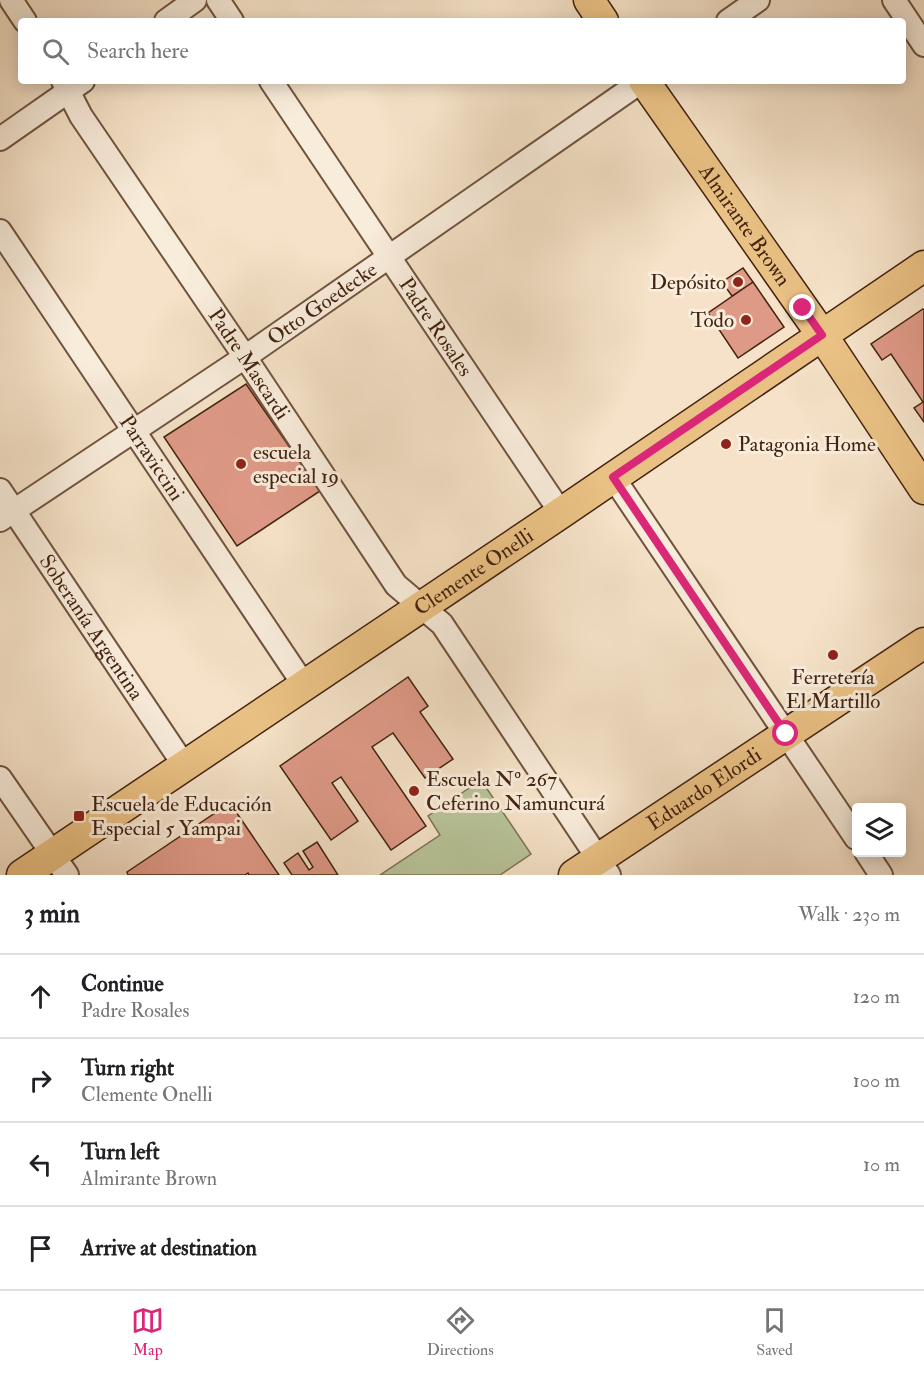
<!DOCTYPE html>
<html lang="en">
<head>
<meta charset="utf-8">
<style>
	body { margin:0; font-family:"IM FELL Double Pica",serif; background:#f2f2f2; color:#202124 }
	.controls { position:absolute; right:18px; bottom:18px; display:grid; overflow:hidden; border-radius:6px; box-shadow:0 3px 15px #0003 }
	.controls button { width:54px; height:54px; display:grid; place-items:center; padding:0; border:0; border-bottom:2px solid #e0e0e0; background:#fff; color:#202124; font:30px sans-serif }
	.stop { position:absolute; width:18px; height:18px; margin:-14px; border:4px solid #db2777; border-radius:50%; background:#fff }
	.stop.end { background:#db2777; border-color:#fff; box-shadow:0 2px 6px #0008 }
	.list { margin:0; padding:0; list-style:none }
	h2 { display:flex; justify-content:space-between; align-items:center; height:78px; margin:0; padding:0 24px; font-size:26px }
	h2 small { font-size:20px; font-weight:400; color:#757577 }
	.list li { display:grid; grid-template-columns:39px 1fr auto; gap:18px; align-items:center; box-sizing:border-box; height:84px; padding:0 24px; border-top:2px solid #e0e0e0 }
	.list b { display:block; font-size:22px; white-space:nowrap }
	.list p { margin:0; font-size:20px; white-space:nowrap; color:#757577 }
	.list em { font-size:20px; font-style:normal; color:#757577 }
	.icon { flex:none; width:33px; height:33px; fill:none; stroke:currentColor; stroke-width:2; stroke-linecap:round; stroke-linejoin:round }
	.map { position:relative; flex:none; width:924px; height:875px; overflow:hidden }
	.search { position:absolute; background:#fff; box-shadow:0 3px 15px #0003; left:18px; right:18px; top:18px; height:66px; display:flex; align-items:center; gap:15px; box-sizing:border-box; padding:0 21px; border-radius:6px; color:#757577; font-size:22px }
	.sheet { height:414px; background:#fff }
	nav { display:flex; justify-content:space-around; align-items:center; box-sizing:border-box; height:84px; border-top:2px solid #e0e0e0; background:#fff; font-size:16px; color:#757577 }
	nav a { display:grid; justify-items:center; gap:3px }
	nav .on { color:#db2777 }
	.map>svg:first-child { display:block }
</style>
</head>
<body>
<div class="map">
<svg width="924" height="875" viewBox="0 0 924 875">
	<rect width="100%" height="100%" fill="#f5e2c8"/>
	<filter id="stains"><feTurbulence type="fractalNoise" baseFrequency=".00333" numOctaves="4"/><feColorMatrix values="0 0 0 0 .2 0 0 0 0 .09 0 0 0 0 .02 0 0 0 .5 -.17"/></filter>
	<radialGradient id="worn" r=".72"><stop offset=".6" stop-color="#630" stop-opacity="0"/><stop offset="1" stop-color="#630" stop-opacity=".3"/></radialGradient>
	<path fill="#b8c499" stroke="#7e7454" stroke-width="1.5" d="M 481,780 L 531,854 L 500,875 L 380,875 L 440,835 L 428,816 Z"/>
	<path fill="#df9a87" stroke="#432310" stroke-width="1.5" d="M 743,268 L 753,282 L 732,296 L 722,282 Z
		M 753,282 L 784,327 L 738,358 L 708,313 Z
		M 923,309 L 924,310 L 924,422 L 914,408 L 923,402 L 891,354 L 882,360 L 871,344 Z
		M 246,384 L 320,491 L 237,546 L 164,437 Z
		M 408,677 L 428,706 L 420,712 L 453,759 L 425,778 L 393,733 L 372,747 L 426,826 L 391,850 L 341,777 L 332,783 L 358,821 L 331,840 L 280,766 Z
		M 230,803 L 279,875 L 249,875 L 248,873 L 245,875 L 128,875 L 127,872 Z
		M 317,842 L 338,875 L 292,875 L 284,863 L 298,853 L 309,870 L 313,867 L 303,851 Z"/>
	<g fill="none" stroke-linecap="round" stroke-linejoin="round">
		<g stroke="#70533e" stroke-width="26">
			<g id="minor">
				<path d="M 11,0 L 25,21"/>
				<path d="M 218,0 L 232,21"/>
				<path d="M 894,0 L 924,45"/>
				<path d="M 166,21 L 195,0"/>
				<path d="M 728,21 L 758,0"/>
				<path id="s1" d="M 63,81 L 81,116 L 245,357 L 396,585 L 442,624 L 609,875"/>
				<path id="s2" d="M 271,81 L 561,513"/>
				<path d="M 0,139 L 83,81"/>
				<path id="s3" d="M 0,231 L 304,685"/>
				<path d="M 613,477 L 856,838"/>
				<path id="s4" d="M 0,490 L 184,765"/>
				<path id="s5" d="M 0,520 L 245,357 L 642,81"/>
				<path d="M 0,778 L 67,875"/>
				<path d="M 866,852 L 881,875"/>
			</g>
		</g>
		<g stroke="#432310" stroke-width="33">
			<g id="major">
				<path d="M 589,0 L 603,21"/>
				<path id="s6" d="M 644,81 L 822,335 L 924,489"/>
				<path id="s7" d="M 22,875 L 561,513 L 924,266"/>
				<path id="s8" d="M 574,875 L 924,643"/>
			</g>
		</g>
		<use href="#minor" stroke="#f8ecdb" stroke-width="22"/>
		<use href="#major" stroke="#eac184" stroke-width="30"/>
	</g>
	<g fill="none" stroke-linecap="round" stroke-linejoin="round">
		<path stroke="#db2777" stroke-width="8" d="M 786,734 L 613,477 L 822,335 L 803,308"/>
	</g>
	<g fill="#8f2418" stroke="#f8ecdb" stroke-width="2">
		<circle cx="738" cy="282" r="6"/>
		<circle cx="746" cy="320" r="6"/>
		<circle cx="726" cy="444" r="6"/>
		<circle cx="241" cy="464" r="6"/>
		<circle cx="833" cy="655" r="6"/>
		<circle cx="414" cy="791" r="6"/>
		<rect x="73" y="810" width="12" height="12" rx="3"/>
	</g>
	<g text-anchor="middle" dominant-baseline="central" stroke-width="6" stroke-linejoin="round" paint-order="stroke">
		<g font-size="21" fill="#432310" stroke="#f8ecdb">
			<text stroke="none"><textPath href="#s6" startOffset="176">Almirante Brown</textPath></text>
			<text stroke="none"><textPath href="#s5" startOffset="388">Otto Goedecke</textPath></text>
			<text stroke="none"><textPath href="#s2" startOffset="296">Padre Rosales</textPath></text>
			<text stroke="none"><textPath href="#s1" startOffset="339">Padre Mascardi</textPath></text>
			<text stroke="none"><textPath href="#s3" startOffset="273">Parraviccini</textPath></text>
			<text stroke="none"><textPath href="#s7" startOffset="544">Clemente Onelli</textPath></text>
			<text stroke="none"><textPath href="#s4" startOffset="165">Soberanía Argentina</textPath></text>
			<text stroke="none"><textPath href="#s8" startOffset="156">Eduardo Elordi</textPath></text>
		</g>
		<g font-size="21" fill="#432310" stroke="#f8ecdb" text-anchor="start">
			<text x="726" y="282" text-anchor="end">Depósito</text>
			<text x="734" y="320" text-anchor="end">Todo</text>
			<text x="738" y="444">Patagonia Home</text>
			<text x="253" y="452">escuela<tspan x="253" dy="24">especial 19</tspan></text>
			<text x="833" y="677" text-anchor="middle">Ferretería<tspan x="833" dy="24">El Martillo</tspan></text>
			<text x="426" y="779">Escuela Nº 267<tspan x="426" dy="24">Ceferino Namuncurá</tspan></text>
			<text x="91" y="804">Escuela de Educación<tspan x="91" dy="24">Especial 5 Yampai</tspan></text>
		</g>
	</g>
	<rect width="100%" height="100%" filter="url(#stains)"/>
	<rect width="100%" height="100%" fill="url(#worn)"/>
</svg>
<div class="controls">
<button><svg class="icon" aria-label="layers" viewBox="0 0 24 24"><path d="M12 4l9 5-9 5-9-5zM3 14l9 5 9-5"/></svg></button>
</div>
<div class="stop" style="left:786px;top:734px"></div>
<div class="stop end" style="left:803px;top:308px"></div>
<div class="search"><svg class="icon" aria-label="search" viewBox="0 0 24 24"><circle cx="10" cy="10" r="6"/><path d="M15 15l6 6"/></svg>Search here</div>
</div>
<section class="sheet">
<h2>3 min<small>Walk · 230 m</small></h2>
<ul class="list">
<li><svg class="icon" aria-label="ahead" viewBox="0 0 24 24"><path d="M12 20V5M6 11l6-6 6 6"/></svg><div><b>Continue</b><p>Padre Rosales</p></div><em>120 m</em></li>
<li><svg class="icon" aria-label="right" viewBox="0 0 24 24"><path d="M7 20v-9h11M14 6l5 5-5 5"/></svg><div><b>Turn right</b><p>Clemente Onelli</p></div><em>100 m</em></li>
<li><svg class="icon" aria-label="left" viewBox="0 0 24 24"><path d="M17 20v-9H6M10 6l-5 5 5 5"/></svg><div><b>Turn left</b><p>Almirante Brown</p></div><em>10 m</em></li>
<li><svg class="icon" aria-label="arrive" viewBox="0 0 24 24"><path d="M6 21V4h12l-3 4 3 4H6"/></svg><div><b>Arrive at destination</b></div></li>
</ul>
</section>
<nav>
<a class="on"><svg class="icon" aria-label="map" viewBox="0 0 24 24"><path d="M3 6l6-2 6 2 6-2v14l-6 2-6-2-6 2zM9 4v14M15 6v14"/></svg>Map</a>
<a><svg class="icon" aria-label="directions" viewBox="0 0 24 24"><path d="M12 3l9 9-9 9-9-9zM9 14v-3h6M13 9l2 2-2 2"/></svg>Directions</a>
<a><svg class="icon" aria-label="saved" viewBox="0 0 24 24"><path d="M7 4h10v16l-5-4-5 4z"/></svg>Saved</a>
</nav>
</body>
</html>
